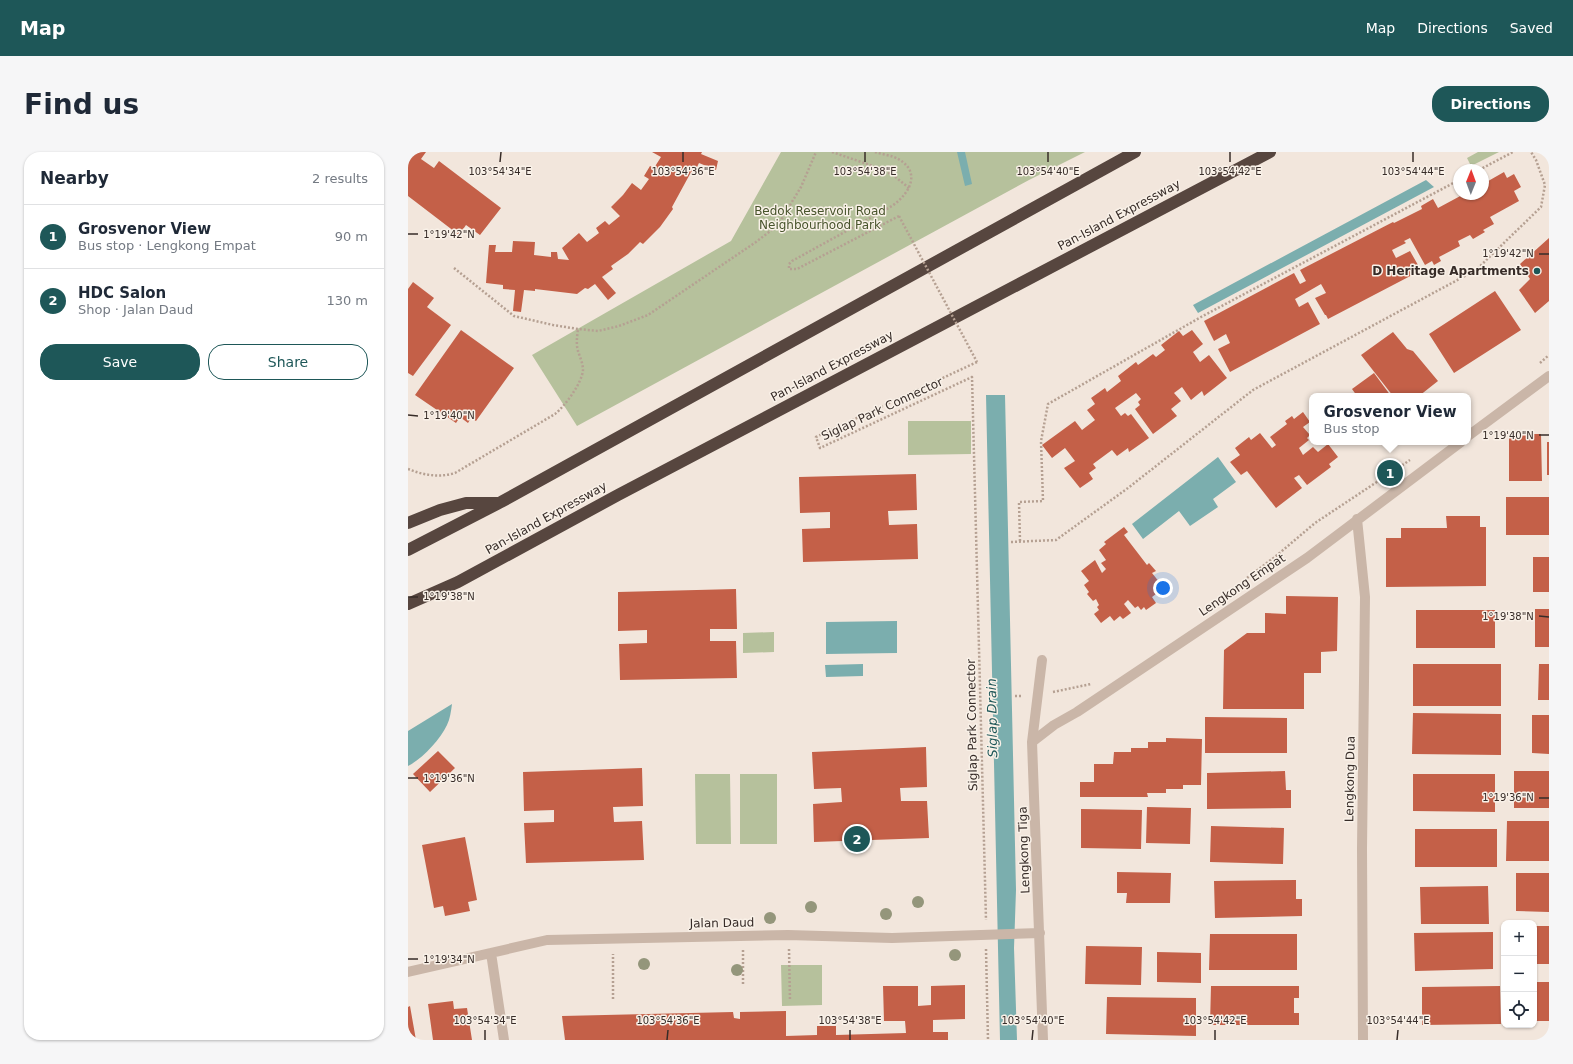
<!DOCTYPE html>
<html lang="en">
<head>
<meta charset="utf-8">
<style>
	body { margin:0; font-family:"DejaVu Sans",sans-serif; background:#f6f6f7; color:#1f2937 }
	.controls { position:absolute; right:12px; bottom:12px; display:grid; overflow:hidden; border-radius:8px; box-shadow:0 1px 3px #0004 }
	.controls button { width:36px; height:36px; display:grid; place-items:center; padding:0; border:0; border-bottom:1px solid #e0e1e3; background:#fff; color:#1f2937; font:20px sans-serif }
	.compass { position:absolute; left:1045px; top:12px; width:36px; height:36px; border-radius:50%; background:#fff; box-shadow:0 1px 3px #0004; rotate:1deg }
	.you { position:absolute; left:755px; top:436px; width:14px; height:14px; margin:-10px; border:3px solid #fff; border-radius:50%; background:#1a73e8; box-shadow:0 0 0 6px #1a73e833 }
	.badge { display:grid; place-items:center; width:26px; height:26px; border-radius:50%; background:#1e5758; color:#fff; font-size:13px; font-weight:700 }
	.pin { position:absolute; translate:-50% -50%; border:2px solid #fff; box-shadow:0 1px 4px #0006 }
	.popup { position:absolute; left:901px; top:241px; width:162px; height:52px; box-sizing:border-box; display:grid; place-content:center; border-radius:8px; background:#fff; filter:drop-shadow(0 1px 3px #0005); font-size:13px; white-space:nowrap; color:#747a83 }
	.popup b { font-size:15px; color:#1f2937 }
	.popup::after { content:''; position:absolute; left:50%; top:100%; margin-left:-8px; border:8px solid transparent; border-top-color:#fff }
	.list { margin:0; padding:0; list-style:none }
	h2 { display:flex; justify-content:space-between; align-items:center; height:52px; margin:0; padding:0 16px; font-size:17px }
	h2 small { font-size:13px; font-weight:400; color:#747a83 }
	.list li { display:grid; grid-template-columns:26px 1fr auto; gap:12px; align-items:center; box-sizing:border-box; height:64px; padding:0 16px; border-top:1px solid #e0e1e3 }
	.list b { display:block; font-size:15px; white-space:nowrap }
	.list p { margin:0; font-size:13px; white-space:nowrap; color:#747a83 }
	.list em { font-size:13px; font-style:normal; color:#747a83 }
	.actions { display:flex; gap:8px; padding:12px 16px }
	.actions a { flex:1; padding:9px 0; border:1px solid #1e5758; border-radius:16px; text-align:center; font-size:14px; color:#1e5758 }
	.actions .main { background:#1e5758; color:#fff }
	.icon { flex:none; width:22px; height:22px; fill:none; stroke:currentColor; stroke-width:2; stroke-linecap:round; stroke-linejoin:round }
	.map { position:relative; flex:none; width:1141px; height:888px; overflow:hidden; border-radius:16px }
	header { display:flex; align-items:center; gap:24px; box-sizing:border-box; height:56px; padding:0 20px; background:#1e5758; color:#fff }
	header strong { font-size:19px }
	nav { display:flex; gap:22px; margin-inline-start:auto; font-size:14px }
	.intro { display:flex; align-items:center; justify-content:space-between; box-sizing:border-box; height:96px; padding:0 24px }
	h1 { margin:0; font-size:28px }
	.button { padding:10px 18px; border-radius:16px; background:#1e5758; color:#fff; font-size:14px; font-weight:700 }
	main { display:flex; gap:24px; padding:0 24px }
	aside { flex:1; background:#fff; border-radius:16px; box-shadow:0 1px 3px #0004 }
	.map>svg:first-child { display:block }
</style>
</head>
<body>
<header>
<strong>Map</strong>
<nav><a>Map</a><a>Directions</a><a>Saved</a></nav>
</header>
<div class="intro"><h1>Find us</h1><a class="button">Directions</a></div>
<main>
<aside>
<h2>Nearby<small>2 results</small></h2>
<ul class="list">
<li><span class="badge">1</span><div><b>Grosvenor View</b><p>Bus stop · Lengkong Empat</p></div><em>90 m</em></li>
<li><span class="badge">2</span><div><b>HDC Salon</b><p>Shop · Jalan Daud</p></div><em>130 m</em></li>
</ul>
<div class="actions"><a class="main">Save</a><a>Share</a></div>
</aside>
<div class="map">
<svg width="1141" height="888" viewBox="0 0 1141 888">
	<rect width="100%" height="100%" fill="#f2e6dc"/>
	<path fill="#b6c19c" d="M 373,0 L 677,0 L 621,28 L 169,274 L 124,203 L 323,89 Z
		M 1070,0 L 1091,0 L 1063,14 L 1059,6 Z
		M 500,269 L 563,269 L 563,302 L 500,303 Z
		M 366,480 L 366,500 L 335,501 L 335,481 Z
		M 287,622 L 322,622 L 323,692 L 288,692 Z
		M 332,622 L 369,622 L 369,692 L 332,692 Z
		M 373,813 L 414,813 L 414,853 L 374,854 Z"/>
	<path fill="#7baeae" d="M 549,0 L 557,0 L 564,32 L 557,34 Z
		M 1018,28 L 1026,35 L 790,161 L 785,153 Z
		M 578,243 L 597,243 L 608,738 L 606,796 L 609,888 L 592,888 Z
		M 810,305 L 828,330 L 805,347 L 810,355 L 782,374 L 771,359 L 735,387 L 724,372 Z
		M 489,469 L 489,501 L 418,502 L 418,470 Z
		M 455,512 L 455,524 L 418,525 L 417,513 Z
		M 44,552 C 43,559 42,567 39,573 C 32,588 14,607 0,614 L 0,579 Z"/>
	<path fill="#c46048" d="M 0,0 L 18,0 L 13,7 L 26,16 L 31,9 L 93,56 L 72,83 L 58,73 L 51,83 L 0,44 Z
		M 244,0 L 294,0 L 293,2 L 310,9 L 308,18 L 291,11 L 285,23 L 282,22 L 264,55 L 265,57 L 252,75 L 235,92 L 232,90 L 220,102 L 203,114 L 205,117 L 194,125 L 208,141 L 200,148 L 187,132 L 180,137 L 177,136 L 169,142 L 127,137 L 127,139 L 116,138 L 113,160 L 105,159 L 107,138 L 95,137 L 95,133 L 78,131 L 81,93 L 88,93 L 87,100 L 104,100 L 105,89 L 127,90 L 126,103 L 143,105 L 143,100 L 149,100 L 150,107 L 161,108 L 154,96 L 171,81 L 179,90 L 191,81 L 188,76 L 197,69 L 201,73 L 212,64 L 203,55 L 215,43 L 224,31 L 233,38 L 241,27 L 236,24 L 242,14 L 246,16 L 253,5 Z
		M 1096,20 L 1099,26 L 1106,22 L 1113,35 L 1106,39 L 1111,49 L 1082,65 L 1086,72 L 1075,78 L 1077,80 L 1065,87 L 1062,83 L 1050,89 L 1052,94 L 1031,105 L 1033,109 L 1026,113 L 1024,109 L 1017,113 L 1002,86 L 996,89 L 998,91 L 984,98 L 988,106 L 1002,99 L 1010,113 L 1007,114 L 1010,120 L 920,167 L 918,163 L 917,163 L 907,146 L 918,141 L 913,132 L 887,147 L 891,155 L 900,150 L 912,172 L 822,220 L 810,197 L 822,191 L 818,182 L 806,189 L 796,169 L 886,121 L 892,132 L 898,129 L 892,118 L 985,70 L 986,71 L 1014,57 L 1013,54 L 1025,47 L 1030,56 L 1056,42 L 1075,42 L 1075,32 Z
		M 1141,86 L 1141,149 L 1127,161 L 1111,138 L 1122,127 L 1112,112 Z
		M 5,130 L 26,146 L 19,155 L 43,173 L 5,224 L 0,221 L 0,137 Z
		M 1087,139 L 1113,178 L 1046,221 L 1021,182 Z
		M 53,178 L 106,216 L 68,269 L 63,266 L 60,271 L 52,265 L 48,271 L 7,243 Z
		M 784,178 L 795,192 L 785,200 L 792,210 L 801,203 L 819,226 L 796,244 L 794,239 L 783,248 L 774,235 L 766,241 L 773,249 L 763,257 L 769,264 L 745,282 L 727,257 L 732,253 L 730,250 L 733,247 L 728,241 L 707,256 L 713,264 L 717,261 L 720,264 L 723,262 L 741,286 L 721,300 L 720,296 L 709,304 L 704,298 L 685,312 L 688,316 L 681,321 L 685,327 L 672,336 L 656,316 L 667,309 L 657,296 L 644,306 L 634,293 L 667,269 L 674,278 L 687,268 L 679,258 L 687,252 L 683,246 L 697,236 L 699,240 L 713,229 L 710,224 L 728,210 L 730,213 L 745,202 L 748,205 L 757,198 L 753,193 L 771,179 L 775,184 Z
		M 985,180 L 999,197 L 1005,199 L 1030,229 L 1011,244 L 985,244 L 953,203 Z
		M 966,221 L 983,244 L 949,244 L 944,237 Z
		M 895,260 L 902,270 L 895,275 L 902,283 L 899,286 L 901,288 L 891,296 L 895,303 L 905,295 L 910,300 L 920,292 L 930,305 L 921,312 L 923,315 L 899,333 L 891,323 L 886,326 L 894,336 L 868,356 L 839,319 L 833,323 L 822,310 L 832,303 L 827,296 L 841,285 L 843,288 L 852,281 L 864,296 L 868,293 L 862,285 L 879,272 L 877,269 L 884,264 L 886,267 Z
		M 1116,282 L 1133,282 L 1134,329 L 1101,329 L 1101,283 Z
		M 1139,290 L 1141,290 L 1141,323 L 1139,323 Z
		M 508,322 L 509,358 L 480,359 L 481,373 L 509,372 L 510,407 L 395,410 L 394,377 L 422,376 L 422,360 L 392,361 L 391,325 Z
		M 1098,345 L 1141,345 L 1141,383 L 1098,383 Z
		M 1038,364 L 1072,364 L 1072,375 L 1078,375 L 1078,434 L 978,435 L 978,386 L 993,386 L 993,376 L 1039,376 Z
		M 716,375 L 720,380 L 716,383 L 739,413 L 741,411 L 748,419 L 744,421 L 756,436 L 744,445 L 748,451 L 738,458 L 736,455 L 733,458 L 730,454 L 727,456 L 720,448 L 716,452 L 723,461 L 715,467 L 712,464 L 706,469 L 702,464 L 693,471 L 686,462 L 691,458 L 689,455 L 691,453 L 688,447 L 685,449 L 679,442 L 681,440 L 676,433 L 681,429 L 673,419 L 687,408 L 694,421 L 698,417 L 693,411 L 698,408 L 691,398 L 698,392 L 696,390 Z
		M 1125,405 L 1141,405 L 1141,440 L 1125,440 Z
		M 328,437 L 329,477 L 302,477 L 302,489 L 328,489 L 329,526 L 212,528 L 211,492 L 239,491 L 239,478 L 210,479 L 210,440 Z
		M 878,444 L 930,445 L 929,499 L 913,500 L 913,521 L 896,521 L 896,557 L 815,557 L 816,498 L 839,481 L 857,481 L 857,461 L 878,462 Z
		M 1127,457 L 1141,457 L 1141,495 L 1127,495 Z
		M 1008,458 L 1087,458 L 1087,496 L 1008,496 Z
		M 1005,512 L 1093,512 L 1093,554 L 1005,554 Z
		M 1131,512 L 1141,512 L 1141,548 L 1130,548 Z
		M 1005,561 L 1093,562 L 1093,603 L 1004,602 Z
		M 1124,563 L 1141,563 L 1141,602 L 1124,601 Z
		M 797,565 L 879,566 L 879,601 L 797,601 Z
		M 758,586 L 794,587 L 793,633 L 775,633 L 775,637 L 758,637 L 758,641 L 739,641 L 740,645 L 672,645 L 672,630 L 686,630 L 686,612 L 705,612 L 706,600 L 723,600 L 723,596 L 740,596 L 740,590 L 758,590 Z
		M 518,595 L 519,635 L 492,636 L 493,649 L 519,649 L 521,686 L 406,690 L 405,652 L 434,650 L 433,636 L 406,637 L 404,600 Z
		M 30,599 L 47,616 L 22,640 L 5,622 Z
		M 234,616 L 235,654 L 205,655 L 206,670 L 234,669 L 236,708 L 118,711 L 116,671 L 146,670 L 146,658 L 116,659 L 115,620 Z
		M 877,619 L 878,638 L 883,638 L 883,656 L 799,657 L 799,621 Z
		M 1106,619 L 1141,619 L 1141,656 L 1106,656 Z
		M 1005,622 L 1087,622 L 1087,660 L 1005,659 Z
		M 739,655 L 783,656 L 782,692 L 738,691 Z
		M 673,657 L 734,658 L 733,697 L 673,696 Z
		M 1099,669 L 1141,669 L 1141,709 L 1098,709 Z
		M 803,674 L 876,676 L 875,712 L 802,710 Z
		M 1007,677 L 1089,677 L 1089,715 L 1007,715 Z
		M 57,685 L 69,748 L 60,750 L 62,759 L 37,764 L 35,754 L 26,756 L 14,693 Z
		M 709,720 L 763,721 L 762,751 L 718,751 L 719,741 L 709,741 Z
		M 1108,721 L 1141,721 L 1141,760 L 1108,759 Z
		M 888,728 L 888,747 L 894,747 L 894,764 L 807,766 L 806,729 Z
		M 1080,734 L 1081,772 L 1013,772 L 1012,735 Z
		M 1126,774 L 1141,774 L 1141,812 L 1126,812 Z
		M 1085,780 L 1085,817 L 1007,819 L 1006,781 Z
		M 802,782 L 889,782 L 889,818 L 801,818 Z
		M 678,794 L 734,795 L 733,833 L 677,832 Z
		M 749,800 L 793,801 L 793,831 L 749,830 Z
		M 1127,830 L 1141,830 L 1141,869 L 1127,869 Z
		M 557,833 L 557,867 L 525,868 L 525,880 L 540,880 L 540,888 L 157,888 L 154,864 L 325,860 L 326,866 L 332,867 L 332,860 L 378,859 L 378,884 L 409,883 L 409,874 L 428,874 L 428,883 L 498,881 L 497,869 L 476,869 L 475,834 L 510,834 L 510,854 L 523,853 L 523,834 Z
		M 803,834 L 891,834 L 891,846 L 886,846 L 886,861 L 891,861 L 891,873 L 802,873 Z
		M 1092,834 L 1093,872 L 1014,873 L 1014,835 Z
		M 699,845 L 788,846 L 788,884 L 698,882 Z
		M 45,849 L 46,857 L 59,856 L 64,888 L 25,888 L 20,852 Z
		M 2,854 L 8,888 L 0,888 L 0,855 Z"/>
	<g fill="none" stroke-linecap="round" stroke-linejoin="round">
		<path stroke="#b5a092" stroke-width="2.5" stroke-dasharray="2 2" stroke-linecap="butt" d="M 424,0 L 465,14 L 485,23 L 501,36
			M 467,0 C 473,2 480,3 486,5 C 514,17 504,40 484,54 L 384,109 L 381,112 L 381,117 L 389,117 L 491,64
			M 1071,18 L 1105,0
			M 46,116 L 106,164 L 145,173 L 170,177 L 190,179 L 211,174 L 240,163 L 348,90 L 370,73 L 393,35 L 408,0
			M 569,210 L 408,285 L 412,296 L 564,225 L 578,768
			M 1132,211 L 1141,203
			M 0,317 C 15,323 31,326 47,321 L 147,262 C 157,254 174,231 175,218 C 175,212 172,205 170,199 C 168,192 169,185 170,177
			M 612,389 L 611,350 L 635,349 L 633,289 L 640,252 L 793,165 L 1051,28
			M 603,390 L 648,388 L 720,336 L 845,238 L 1068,118 L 1133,55 L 1137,33 L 1128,8 L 1123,0
			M 839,426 L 868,404 L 907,371 L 1002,308
			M 645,540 L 683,532
			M 607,544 L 614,544
			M 381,797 L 382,849
			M 578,797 L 580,888
			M 335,832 L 335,798
			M 205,847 L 205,802"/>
		<path stroke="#cab6a8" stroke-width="10" d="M 1060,284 L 1141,224
			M 949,367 L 957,445 L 954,697 L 955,888
			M 634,508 L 624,590 L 635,888
			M 624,590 L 646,573 L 669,560 L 899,406 L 1053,290
			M 83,801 L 96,888
			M 0,820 L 139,788 L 380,783 L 484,786 L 632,781"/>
		<path stroke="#57463f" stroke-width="12" d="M 0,371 L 32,358 L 58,351 L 90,351
			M 0,398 L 93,350 L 727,0
			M 0,452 L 50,430 L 210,343 L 862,0"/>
		<path stroke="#b5a092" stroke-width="2.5" stroke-dasharray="2 2" stroke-linecap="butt" d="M 491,64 L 569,210"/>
	</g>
	<g fill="#94967b">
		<circle cx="510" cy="750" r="6"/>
		<circle cx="403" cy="755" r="6"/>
		<circle cx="478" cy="762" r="6"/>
		<circle cx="362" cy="766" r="6"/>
		<circle cx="547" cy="803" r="6"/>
		<circle cx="236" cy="812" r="6"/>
		<circle cx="329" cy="818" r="6"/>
	</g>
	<path fill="none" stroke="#372c28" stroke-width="1.5" d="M 92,10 L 93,0M 275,10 L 275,0M 457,10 L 457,0M 640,10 L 640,0M 822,10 L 822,0M 1005,10 L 1005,0M 0,82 L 10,82M 1131,102 L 1141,102M 0,263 L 10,264M 1131,283 L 1141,283M 0,445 L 10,445M 1131,464 L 1141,465M 0,626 L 10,626M 1131,646 L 1141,646M 0,807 L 10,807M 77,888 L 77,878M 259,888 L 260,878M 442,888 L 442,878M 624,888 L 625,878M 807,888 L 807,878M 989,888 L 990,878"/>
	<circle fill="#1e5758" stroke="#f9f1e8" stroke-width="1.5" cx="1129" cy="119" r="4"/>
	<g text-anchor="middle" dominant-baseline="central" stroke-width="3" stroke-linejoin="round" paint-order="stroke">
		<g font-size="12" fill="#48542c" stroke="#f9f1e8">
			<text x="412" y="59">Bedok Reservoir Road<tspan x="412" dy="14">Neighbourhood Park</tspan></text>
		</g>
		<g font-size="12" fill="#372c28" stroke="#f9f1e8">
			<text transform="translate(711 63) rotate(-28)">Pan-Island Expressway</text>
			<text transform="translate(424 214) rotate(-28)">Pan-Island Expressway</text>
			<text transform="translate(474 257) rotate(-25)">Siglap Park Connector</text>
			<text transform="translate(138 366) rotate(-29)">Pan-Island Expressway</text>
			<text transform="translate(834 433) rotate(-34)">Lengkong Empat</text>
			<text transform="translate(564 573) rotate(-91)">Siglap Park Connector</text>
			<text transform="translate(942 627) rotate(-89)">Lengkong Dua</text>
			<text transform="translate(616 698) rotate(-92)">Lengkong Tiga</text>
			<text transform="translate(314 771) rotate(-1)">Jalan Daud</text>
		</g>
		<g font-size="12" font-weight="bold" fill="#372c28" stroke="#f9f1e8" text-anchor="end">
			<text x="1121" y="119">D Heritage Apartments</text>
		</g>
		<g font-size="13" font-style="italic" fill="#1e5758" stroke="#f9f1e8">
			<text transform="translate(584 566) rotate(-91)">Siglap Drain</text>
		</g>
	</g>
	<g font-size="10" text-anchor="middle" fill="#372c28" stroke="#f9f1e8" stroke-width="3" stroke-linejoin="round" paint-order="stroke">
		<text x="92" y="23">103°54'34"E</text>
		<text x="275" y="23">103°54'36"E</text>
		<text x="457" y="23">103°54'38"E</text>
		<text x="640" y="23">103°54'40"E</text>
		<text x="822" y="23">103°54'42"E</text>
		<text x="1005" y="23">103°54'44"E</text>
		<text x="41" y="86">1°19'42"N</text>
		<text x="1100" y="105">1°19'42"N</text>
		<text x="41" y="267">1°19'40"N</text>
		<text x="1100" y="287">1°19'40"N</text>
		<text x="41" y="448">1°19'38"N</text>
		<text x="1100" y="468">1°19'38"N</text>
		<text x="41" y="630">1°19'36"N</text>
		<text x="1100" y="649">1°19'36"N</text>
		<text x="41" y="811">1°19'34"N</text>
		<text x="77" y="872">103°54'34"E</text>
		<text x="260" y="872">103°54'36"E</text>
		<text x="442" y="872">103°54'38"E</text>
		<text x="625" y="872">103°54'40"E</text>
		<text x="807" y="872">103°54'42"E</text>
		<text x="990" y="872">103°54'44"E</text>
	</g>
</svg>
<div class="controls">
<button>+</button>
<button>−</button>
<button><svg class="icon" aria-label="locate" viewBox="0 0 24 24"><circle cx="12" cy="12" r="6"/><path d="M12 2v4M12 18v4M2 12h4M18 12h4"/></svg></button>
</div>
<svg class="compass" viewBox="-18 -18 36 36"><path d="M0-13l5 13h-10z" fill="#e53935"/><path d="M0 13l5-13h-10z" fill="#747a83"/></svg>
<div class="you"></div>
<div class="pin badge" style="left:982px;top:321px">1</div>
<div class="popup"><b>Grosvenor View</b>Bus stop</div>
<div class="pin badge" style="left:449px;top:687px">2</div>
</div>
</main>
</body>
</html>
